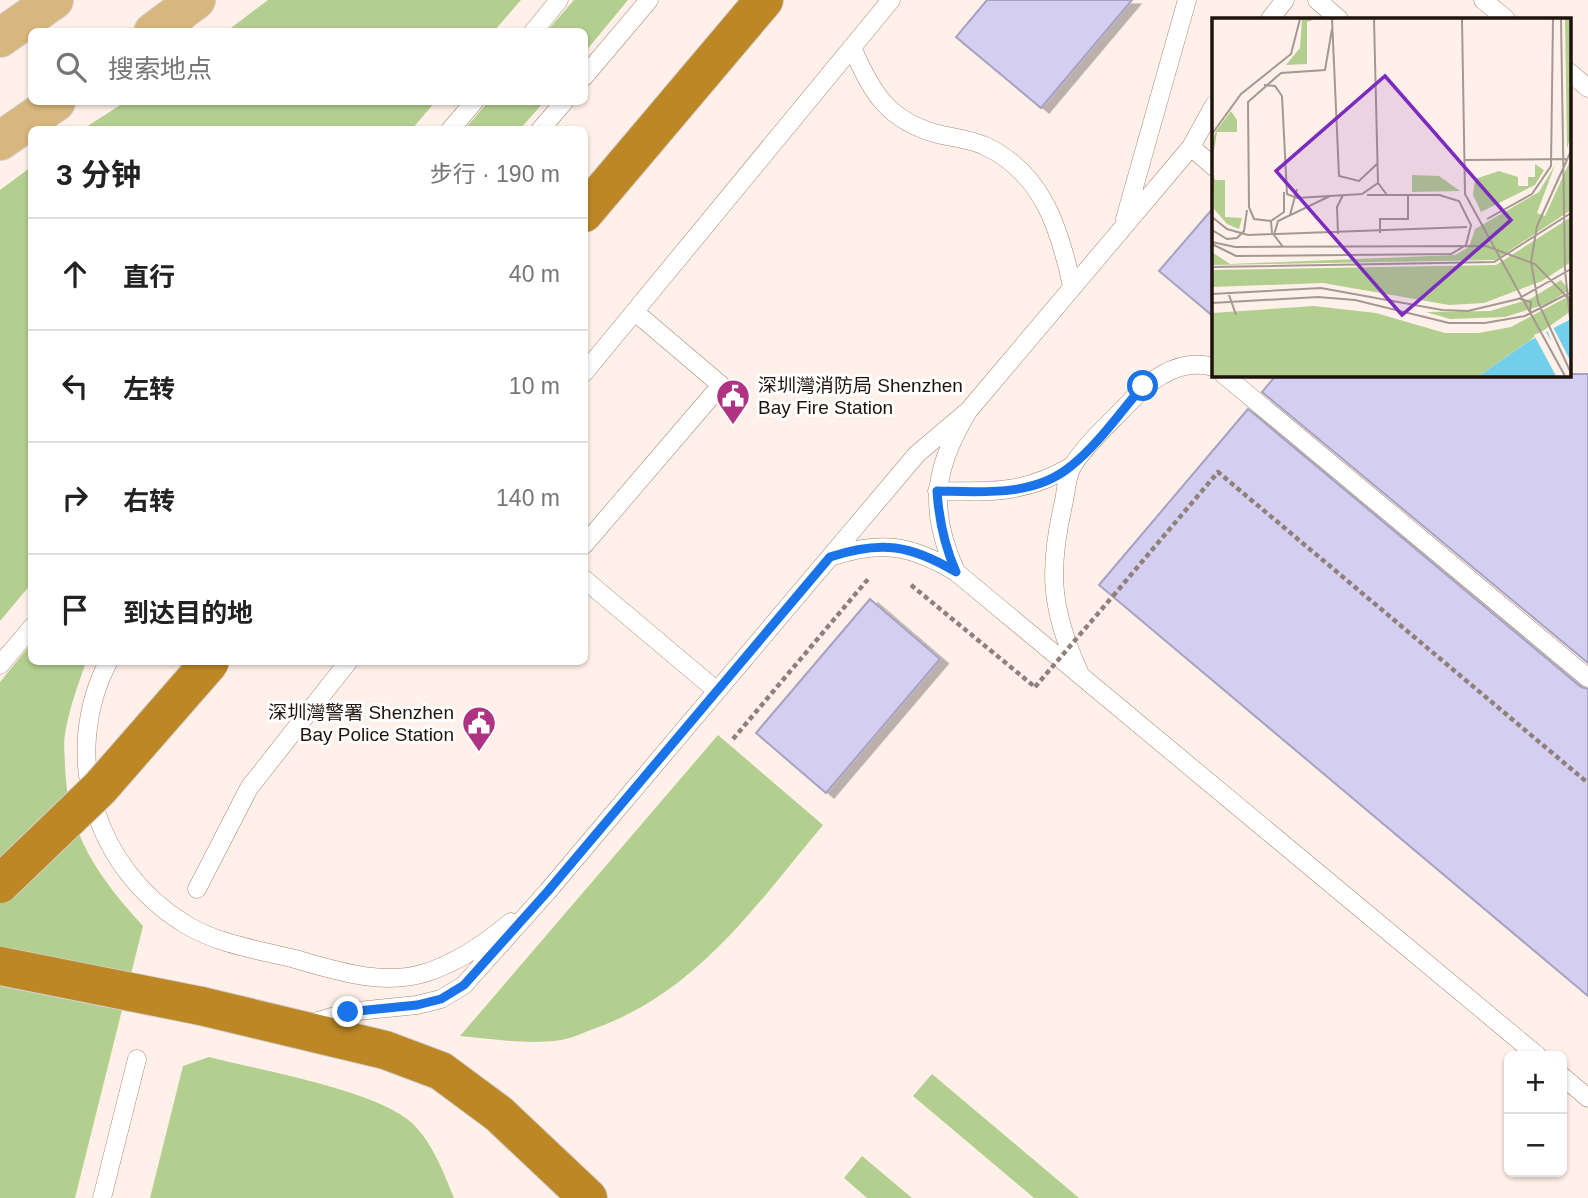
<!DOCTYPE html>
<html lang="zh">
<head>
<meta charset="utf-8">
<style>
	body { margin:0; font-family:Arial,"Noto Sans SC",sans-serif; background:#f2f2f2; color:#222 }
	.controls { position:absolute; right:21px; bottom:21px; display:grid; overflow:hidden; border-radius:10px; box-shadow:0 2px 5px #0004 }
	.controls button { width:63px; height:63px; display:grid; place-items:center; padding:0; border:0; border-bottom:2px solid #e0e0e0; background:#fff; color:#222; font:35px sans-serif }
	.stop { position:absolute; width:21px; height:21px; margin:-16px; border:5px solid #1a73e8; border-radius:50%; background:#fff }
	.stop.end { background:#1a73e8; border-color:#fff; box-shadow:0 2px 7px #0008 }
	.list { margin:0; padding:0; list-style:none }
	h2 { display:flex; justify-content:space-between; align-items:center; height:91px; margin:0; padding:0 28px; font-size:30px }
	h2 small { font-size:23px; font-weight:400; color:#767676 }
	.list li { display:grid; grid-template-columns:46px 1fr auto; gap:21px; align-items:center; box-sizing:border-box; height:112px; padding:0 28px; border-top:2px solid #e0e0e0 }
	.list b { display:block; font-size:26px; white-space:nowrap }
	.list em { font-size:23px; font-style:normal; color:#767676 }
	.icon { flex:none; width:38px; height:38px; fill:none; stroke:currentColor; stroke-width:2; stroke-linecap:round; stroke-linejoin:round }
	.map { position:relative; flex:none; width:1588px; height:1198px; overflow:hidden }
	.search { position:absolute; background:#fff; box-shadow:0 2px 5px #0004; left:28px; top:28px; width:560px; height:77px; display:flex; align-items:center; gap:18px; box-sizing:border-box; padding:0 24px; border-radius:10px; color:#767676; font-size:26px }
	.panel { position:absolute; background:#fff; box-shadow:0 2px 5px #0004; left:28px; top:126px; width:560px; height:539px; border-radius:10px }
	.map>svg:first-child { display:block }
</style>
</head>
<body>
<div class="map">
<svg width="1588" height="1198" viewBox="0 0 1588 1198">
	<defs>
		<filter id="shadow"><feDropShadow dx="8" dy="4.5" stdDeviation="0" flood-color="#0004"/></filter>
	</defs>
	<rect width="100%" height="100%" fill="#fff0e9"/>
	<path fill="#b3cf8f" d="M 268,0 L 521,0 L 494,31 L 227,31 Z
		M 574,0 L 628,0 L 585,52 L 584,32 L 547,31 Z
		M 125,102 L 435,102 L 412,129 L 83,129 Z
		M 488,102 L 544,102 L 520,129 L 465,129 Z
		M 31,167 L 31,584 L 0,621 L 0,190 Z
		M 31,644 L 32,662 L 86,662 C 78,685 69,709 65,734 C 63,744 65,756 65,766 C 67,833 99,878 143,926 L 75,1198 L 0,1198 L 0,682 Z
		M 718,735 L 823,825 C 757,904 697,992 596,1028 C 585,1032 573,1038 561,1040 C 528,1045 493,1039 460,1036 Z
		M 209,1057 C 259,1070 376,1090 412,1123 C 432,1142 444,1173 454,1198 L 150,1198 L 183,1066 Z
		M 932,1074 L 1079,1198 L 1034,1198 L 913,1096 Z
		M 862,1156 L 912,1198 L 867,1198 L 844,1178 Z"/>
	<path fill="#d4cff1" stroke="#a7a2c2" stroke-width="2" filter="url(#shadow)" d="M 987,0 L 1132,0 L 1041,108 L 956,37 Z
		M 1214,207 L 1214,317 L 1159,271 Z
		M 1277,374 L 1588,374 L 1588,663 L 1262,392 Z
		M 1248,409 L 1581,687 L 1588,689 L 1588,996 L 1099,585 Z
		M 870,599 L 940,659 L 826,793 L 756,733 Z"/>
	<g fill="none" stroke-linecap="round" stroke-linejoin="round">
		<g stroke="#a78675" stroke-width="19">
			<path id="lane" d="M 1317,0 L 1339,19
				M 1483,0 L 1506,19
				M 1270,19 L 1285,0
				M 533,32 L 559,0
				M 852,47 C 871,92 888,121 938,134 C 954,138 970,139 985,146 C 1043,173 1060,230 1072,286
				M 1569,72 L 1588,88
				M 584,77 L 649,0
				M 450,130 L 474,102
				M 540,130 L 564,102
				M 1191,147 L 1214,167
				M 1125,219 L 1187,0
				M 584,373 L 891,0
				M 1223,374 L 1588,678
				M 937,491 C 990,492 1025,494 1072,466
				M 584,545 L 721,385 L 635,312
				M 830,557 C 881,540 911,545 956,572 L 1538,1056
				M 956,572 C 928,510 933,468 969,410 L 1191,147 L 1214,105
				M 584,579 L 717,691
				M 108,662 C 60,756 95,869 185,924 C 217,944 259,950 295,959 C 337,971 382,986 425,973 C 457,963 486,943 511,922
				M 0,665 L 32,627
				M 1079,672 C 1050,608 1048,569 1064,501 C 1066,490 1067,474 1073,465 C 1087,443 1109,424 1127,405 C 1149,380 1179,357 1214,367
				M 197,889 L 249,788 L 348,662
				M 308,1024 L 348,1012 L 417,1005 L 441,999 L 464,985 L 548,891 L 917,454 L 969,410
				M 1562,1076 L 1588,1098
				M 102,1198 L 137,1059"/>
		</g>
		<g stroke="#d2d0ce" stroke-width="40">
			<path id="primary" d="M 153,32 L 196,0
				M 0,38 L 54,0
				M 0,141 L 56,102"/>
		</g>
		<g stroke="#d2d0ce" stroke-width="40">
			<path id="highway" d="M 584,213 L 764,0
				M 201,1006 L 385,1050 L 441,1071 L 499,1114 L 588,1198"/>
		</g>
		<path stroke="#8f817a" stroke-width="4.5" stroke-dasharray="5 3.5" stroke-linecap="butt" d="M 911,585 L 1035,687
			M 1113,596 L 1218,472 L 1588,783
			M 733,739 L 869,578"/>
		<use href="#lane" stroke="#fff" stroke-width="18"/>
		<use href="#primary" stroke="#d7b77d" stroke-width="38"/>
		<use href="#highway" stroke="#bd8726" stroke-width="38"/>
		<g stroke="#d2d0ce" stroke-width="40" stroke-linecap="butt">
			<path id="highway-bridge" d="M 0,884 L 100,788 L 210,662
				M 0,966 L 201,1006"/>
		</g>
		<path stroke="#8f817a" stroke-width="4.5" stroke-dasharray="5 3.5" stroke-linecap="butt" d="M 1035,687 L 1113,596"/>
		<use href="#highway-bridge" stroke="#bd8726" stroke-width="38"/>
	</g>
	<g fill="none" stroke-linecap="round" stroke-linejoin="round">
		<path stroke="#1a73e8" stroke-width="9" d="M 348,1012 L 417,1005 L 441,999 L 464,985 L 548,891 L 830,557 C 881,540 911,545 956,572 C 944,545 939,521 937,491 C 982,492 1034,497 1071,466 C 1097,446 1121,411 1143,386"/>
	</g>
	<defs>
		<g id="civic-pin" transform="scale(1.75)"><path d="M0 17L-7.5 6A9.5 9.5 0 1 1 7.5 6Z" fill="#b03383" stroke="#fff"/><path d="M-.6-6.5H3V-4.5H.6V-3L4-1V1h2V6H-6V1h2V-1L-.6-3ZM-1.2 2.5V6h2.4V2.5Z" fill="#fff"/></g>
	</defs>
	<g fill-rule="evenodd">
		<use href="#civic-pin" x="733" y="396"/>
		<use href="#civic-pin" x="479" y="723"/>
	</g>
	<g text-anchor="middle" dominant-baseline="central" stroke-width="6" stroke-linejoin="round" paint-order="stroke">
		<g font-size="19" fill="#1f130c" stroke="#fff" text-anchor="start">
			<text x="758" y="385">深圳灣消防局 Shenzhen<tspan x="758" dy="22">Bay Fire Station</tspan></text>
			<text x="454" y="712" text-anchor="end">深圳灣警署 Shenzhen<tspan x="454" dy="22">Bay Police Station</tspan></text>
		</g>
	</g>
	<g transform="translate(1212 18)">
		<rect width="359" height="359" fill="#fff0e9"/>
		<path d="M 90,1 L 103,1 L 95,4 L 95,46 L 74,47 L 88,30 ZM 353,1 L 359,1 L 359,116 L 355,131 ZM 19,93 L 25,102 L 25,114 L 5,114 L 0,144 L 0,123 L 4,113 ZM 359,141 L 359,192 L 283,242 L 0,247 L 0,234 L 18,246 L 243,237 L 257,229 L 263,211 L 327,174 L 343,147 L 325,195 L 333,198 ZM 323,146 L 332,152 L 323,167 L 269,194 L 261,177 L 263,161 L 287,153 L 306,159 L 306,168 L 316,168 L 316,159 L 323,159 ZM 0,152 L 3,162 L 13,162 L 13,199 L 30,200 L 27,211 L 15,206 L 2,191 ZM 200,157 L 227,158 L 248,173 L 200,174 ZM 359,199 L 359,244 L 330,263 L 272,285 L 237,287 L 111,265 L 0,269 L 0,252 L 284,247 ZM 349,262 L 357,272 L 335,286 L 293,299 L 238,301 L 214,294 L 278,293 L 318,281 ZM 359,277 L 359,293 L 267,358 L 0,358 L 0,295 L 102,288 L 164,295 L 233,315 L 267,315 L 299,309 Z" fill="#b3cf8f"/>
		<path d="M 359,301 L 359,358 L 267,358 L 317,323 Z" fill="#71cfeb"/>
		<path d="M 341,309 L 359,344 L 359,358 L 344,358 L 322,317 L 333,312 L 339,323 L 335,311 Z" fill="#fff0e9"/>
		<path fill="none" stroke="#a59891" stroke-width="2" d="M 120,1 L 127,158 L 147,163 L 166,145M 162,1 L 166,165 L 175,177M 250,1 L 253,176 L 353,358M 349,1 L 353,252 L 359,310M 52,67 L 63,68 L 70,78 L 75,176 L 85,180 L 150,176 L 166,165M 0,116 L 29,76 L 79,36 L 88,1M 359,133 L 325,208 L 319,244 L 326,284 L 359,355M 252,142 L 354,141M 155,177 L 229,177M 78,197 L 85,171M 0,199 L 15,211 L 36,217 L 255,209M 275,201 L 320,176 L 339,148 L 341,1M 59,203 L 42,201 L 37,189 L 36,84 L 69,55 L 113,52 L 120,11M 0,212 L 15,221 L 25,220 L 32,213 L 35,192M 60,215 L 59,203 L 72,194 L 72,174M 168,215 L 168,201 L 196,201 L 196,177M 126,216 L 125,189 L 131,177M 0,224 L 23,229 L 274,228 L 323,246 L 359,283M 0,226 L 24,238 L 239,236 L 254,227 L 259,207 L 247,183 L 227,177M 71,229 L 62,217 L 66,203 L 118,178M 0,249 L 282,244 L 359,195M 16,274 L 24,297M 0,276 L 109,270 L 230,292 L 256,293 L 306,281 L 359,251M 308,281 L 319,284 L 318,295M 0,285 L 106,279 L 143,282 L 237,305 L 273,305 L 313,298 L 357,275"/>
		<path fill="#7b2cbf" fill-opacity="0.15" stroke="#7b2cbf" stroke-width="3.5" d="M 173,58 L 299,202 L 190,297 L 64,153 Z"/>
		<rect width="359" height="359" fill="none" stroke="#1f130c" stroke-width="3.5"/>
	</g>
</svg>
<div class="controls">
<button>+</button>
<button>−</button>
</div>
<div class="stop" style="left:1143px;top:386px"></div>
<div class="stop end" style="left:348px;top:1012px"></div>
<div class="search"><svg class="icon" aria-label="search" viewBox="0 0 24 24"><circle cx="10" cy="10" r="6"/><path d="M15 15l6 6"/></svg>搜索地点</div>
<section class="panel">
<h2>3 分钟<small>步行 · 190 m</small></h2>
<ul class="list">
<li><svg class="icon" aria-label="ahead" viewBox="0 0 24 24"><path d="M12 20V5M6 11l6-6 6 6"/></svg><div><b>直行</b></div><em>40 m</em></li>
<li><svg class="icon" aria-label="left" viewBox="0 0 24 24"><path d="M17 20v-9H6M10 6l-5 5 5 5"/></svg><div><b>左转</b></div><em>10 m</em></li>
<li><svg class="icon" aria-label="right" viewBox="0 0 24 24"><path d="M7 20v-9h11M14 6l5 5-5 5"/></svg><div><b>右转</b></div><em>140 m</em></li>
<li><svg class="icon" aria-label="arrive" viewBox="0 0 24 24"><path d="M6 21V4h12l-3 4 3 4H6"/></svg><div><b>到达目的地</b></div></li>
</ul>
</section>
</div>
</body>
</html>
